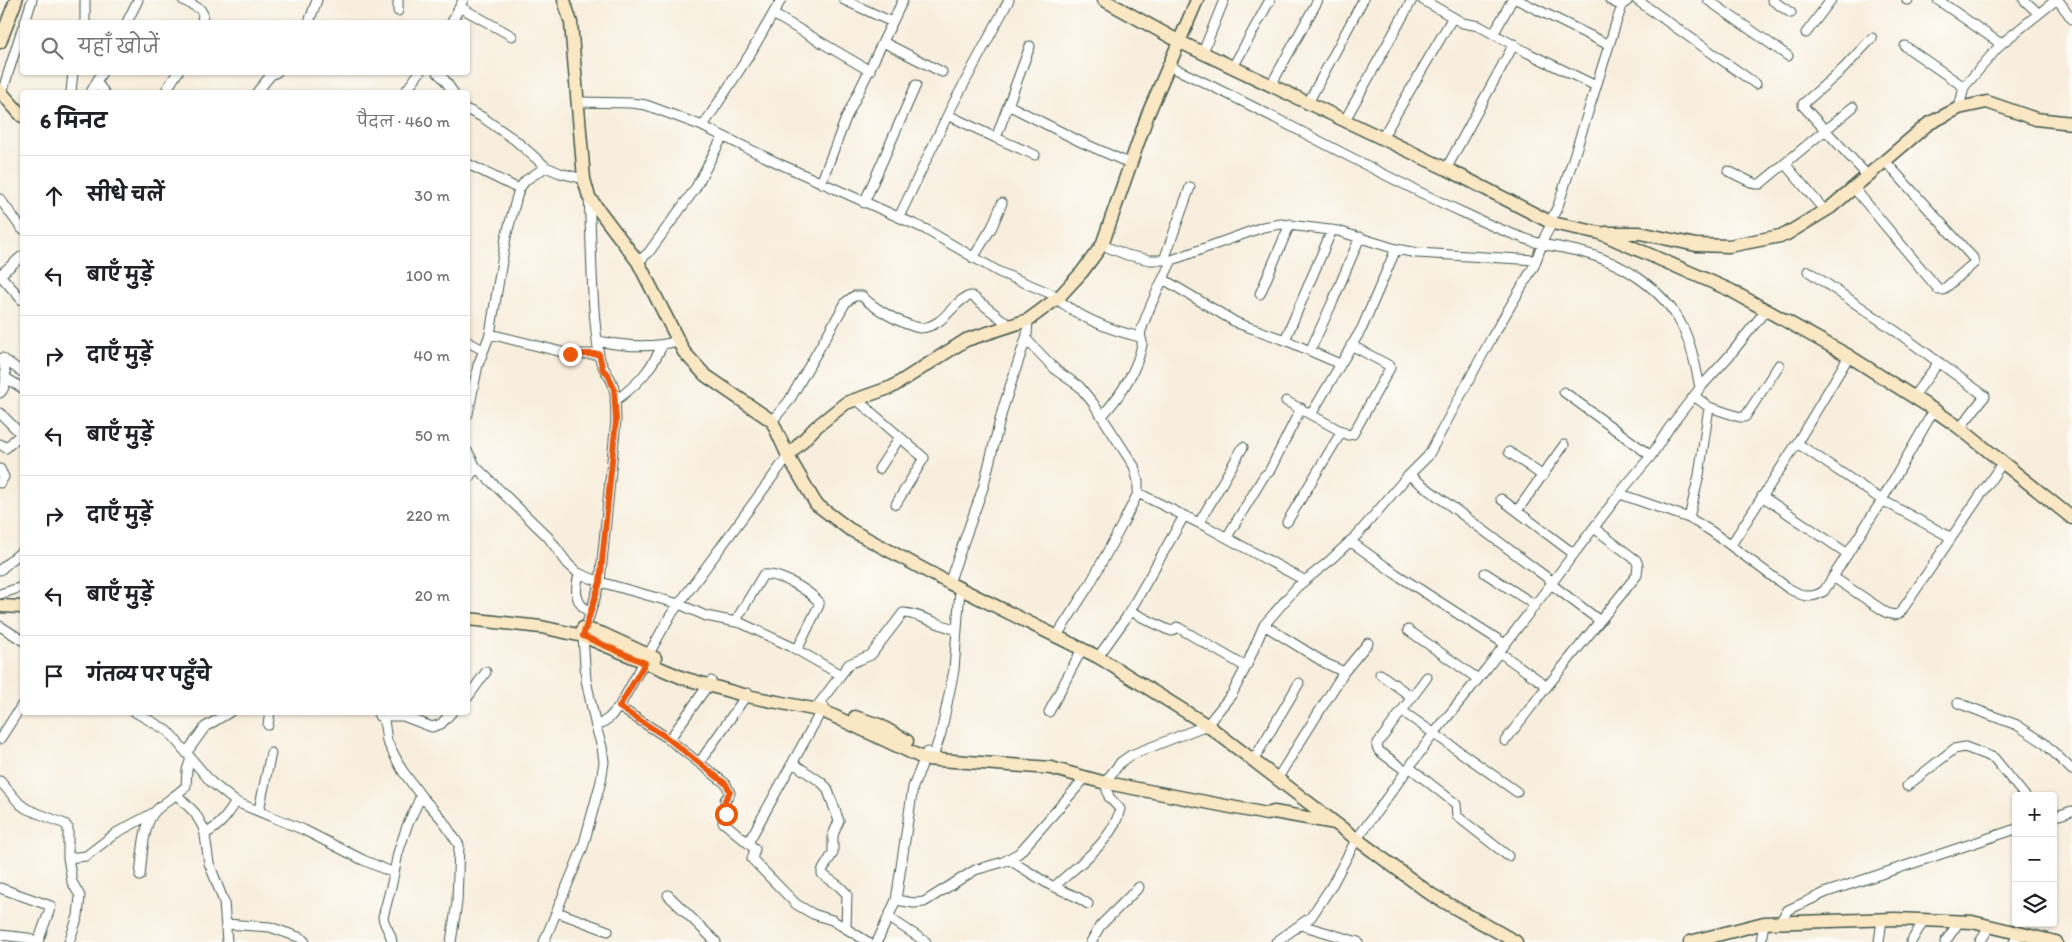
<!DOCTYPE html>
<html lang="hi">
<head>
<meta charset="utf-8">
<style>
	body { margin:0; font-family:Itim,"Playpen Sans Deva",sans-serif; background:#f2f2f2; color:#202124 }
	.controls { position:absolute; right:15px; bottom:15px; display:grid; overflow:hidden; border-radius:5px; box-shadow:0 1px 4px #0004 }
	.controls button { width:45px; height:45px; display:grid; place-items:center; padding:0; border:0; border-bottom:1px solid #e0e0e0; background:#fff; color:#202124; font:25px sans-serif }
	.stop { position:absolute; width:15px; height:15px; margin:-11px; border:4px solid #ea580c; border-radius:50%; background:#fff }
	.stop.end { background:#ea580c; border-color:#fff; box-shadow:0 1px 5px #0008 }
	.list { margin:0; padding:0; list-style:none }
	h2 { display:flex; justify-content:space-between; align-items:center; height:65px; margin:0; padding:0 20px; font-size:21px }
	h2 small { font-size:16px; font-weight:400; color:#757577 }
	.list li { display:grid; grid-template-columns:32px 1fr auto; gap:15px; align-items:center; box-sizing:border-box; height:80px; padding:0 20px; border-top:1px solid #e0e0e0 }
	.list b { display:block; font-size:19px; white-space:nowrap }
	.list em { font-size:16px; font-style:normal; color:#757577 }
	.icon { flex:none; width:28px; height:28px; fill:none; stroke:currentColor; stroke-width:2; stroke-linecap:round; stroke-linejoin:round }
	.map { position:relative; flex:none; width:2072px; height:942px; overflow:hidden }
	.search { position:absolute; background:#fff; box-shadow:0 1px 4px #0004; left:20px; top:20px; width:450px; height:55px; display:flex; align-items:center; gap:12px; box-sizing:border-box; padding:0 18px; border-radius:5px; color:#757577; font-size:19px }
	.panel { position:absolute; background:#fff; box-shadow:0 1px 4px #0004; left:20px; top:90px; width:450px; height:625px; border-radius:5px }
	.map>svg:first-child { display:block }
</style>
</head>
<body>
<div class="map">
<svg width="2072" height="942" viewBox="0 0 2072 942">
	<rect width="100%" height="100%" fill="#fdfcf7"/>
	<filter id="ink" filterUnits="userSpaceOnUse"><feTurbulence type="fractalNoise" baseFrequency=".02" numOctaves="2"/><feDisplacementMap in="SourceGraphic" scale="10" xChannelSelector="R" yChannelSelector="G"/><feConvolveMatrix kernelMatrix="1 2 1 2 8 2 1 2 1" color-interpolation-filters="sRGB"/></filter>
	<filter id="wash" filterUnits="userSpaceOnUse"><feTurbulence type="fractalNoise" baseFrequency=".0096" numOctaves="4" result="noise"/><feDisplacementMap in="SourceGraphic" scale="20" xChannelSelector="R" yChannelSelector="G"/><feGaussianBlur stdDeviation="1.12" result="paint"/><feColorMatrix in="noise" values="0 0 0 0 0 0 0 0 0 0 0 0 0 0 0 0 0 1.4 0 .05"/><feComposite in="paint" operator="in"/></filter>
	<g filter="url(#wash)">
		<rect width="100%" height="100%" fill="#f8eedd"/>
	</g>
	<g filter="url(#ink)">
		<g fill="none" stroke-linecap="round" stroke-linejoin="round">
			<g stroke="#40584d" stroke-width="11">
				<path id="street" d="M 85,0 L 85,22
					M 183,0 L 200,9 L 203,14 L 202,22
					M 844,0 L 892,22
					M 1423,0 L 1463,23 L 1479,26 L 1528,53 L 1596,86
					M 1518,0 L 1609,45
					M 1610,0 L 1622,6
					M 1637,0 L 1756,84
					M 1708,0 L 1788,56
					M 1772,0 L 1791,13
					M 1907,0 L 1908,0
					M 1938,0 L 2001,44
					M 2024,0 L 2038,13
					M 2058,0 L 2072,19
					M 460,7 L 512,36
					M 398,11 L 398,0
					M 773,14 L 870,71
					M 25,22 L 32,0
					M 127,22 L 138,0
					M 309,22 L 317,0
					M 452,22 L 463,0
					M 1494,33 L 1512,0
					M 1806,33 L 1831,0
					M 883,42 L 942,72
					M 1905,46 L 1964,87
					M 1203,52 L 1224,0
					M 1169,66 C 1269,111 1364,168 1464,213 C 1489,225 1515,236 1541,244 C 1548,246 1556,246 1563,248 C 1591,253 1617,262 1640,279 C 1682,309 1691,339 1700,388 L 1669,428 L 1651,456 L 1624,488 L 1487,668 L 1432,736 L 1356,840 L 1331,887 L 1311,917 L 1276,942
					M 1233,67 L 1270,0
					M 437,72 L 444,79 L 453,92
					M 97,83 L 104,92
					M 1271,85 L 1318,0
					M 71,92 L 73,72
					M 91,92 L 102,72
					M 165,92 L 178,72
					M 257,92 L 271,75 L 277,72
					M 405,92 L 420,72
					M 1,96 L 22,29
					M 577,102 L 631,103 L 646,105 L 700,125 L 780,164 L 925,229 L 999,272 L 1059,297
					M 1308,103 L 1363,0
					M 1008,105 L 1081,142 L 1131,164
					M 1959,108 L 1964,87 L 2001,44 L 2056,0
					M 468,110 L 482,117 L 515,140 L 546,167 L 560,173 L 584,179
					M 948,115 L 996,138 L 1030,46
					M 1345,120 L 1412,0
					M 703,126 L 750,54 L 781,0
					M 996,138 L 1035,155
					M 1382,138 L 1453,17
					M 468,164 L 519,189
					M 1785,164 L 1825,211
					M 1446,169 L 1514,44
					M 1728,171 L 1755,184 L 1760,184 L 1853,107
					M 1867,175 L 1803,106 L 1803,104 L 1843,69 L 1872,38
					M 821,183 L 846,118 L 903,0
					M 1853,187 L 1939,290 L 1943,290 L 1974,263 L 1973,258 L 1884,160
					M 0,199 L 22,229
					M 864,203 L 916,85
					M 899,217 L 951,108 L 1009,0
					M 1550,222 L 1558,206 L 1584,125 L 1616,23 L 1622,6 L 1628,0
					M 1102,245 L 1127,255 L 1150,260 L 1172,260 L 1263,227 L 1281,224 L 1338,231 L 1396,249 L 1417,253 L 1536,260
					M 973,258 L 992,227 L 1002,203
					M 1164,260 L 1190,187
					M 638,262 L 649,252 L 695,189 L 723,136
					M 1808,271 L 1897,332 L 1985,396 L 1960,428
					M 0,275 L 22,300
					M 0,275 L 22,256
					M 1163,279 L 1237,323 L 1285,340 L 1340,364
					M 1260,294 L 1290,224
					M 1056,298 C 1080,318 1110,330 1140,337
					M 490,334 L 570,354 L 599,354
					M 1026,339 L 1057,371 L 1079,386 L 1093,403 L 1134,466 L 1138,481 L 1138,493 L 1123,523 L 1090,584 L 1056,637
					M 1285,340 L 1332,230
					M 598,341 C 623,346 652,349 677,341
					M 468,342 L 483,350
					M 1310,351 L 1333,301 L 1360,237
					M 2,358 L 22,372
					M 6,378 L 22,388
					M 1700,388 L 1730,355 L 1766,310
					M 1564,392 L 1651,456
					M 0,393 C 9,385 5,370 3,360
					M 1913,397 L 1939,362
					M 856,399 L 924,458 L 896,504
					M 615,401 C 638,384 650,371 662,346
					M 1286,401 L 1348,435 L 1353,434 L 1390,368 L 1390,366 L 1351,345
					M 1709,407 L 1740,417 L 1745,417 L 1779,365
					M 0,413 L 21,434
					M 1312,413 L 1362,328 L 1396,249
					M 468,414 L 478,365 L 490,334 L 506,237 L 519,189 L 526,180 L 546,167
					M 1102,416 C 1120,396 1136,373 1142,345 C 1143,340 1139,337 1141,331 C 1149,306 1161,283 1172,260
					M 772,421 L 789,401 L 846,302 L 854,296 L 862,296 C 873,308 903,325 920,328 C 926,328 933,325 938,322 C 949,315 960,296 972,296 L 1009,325
					M 1797,443 L 1849,356
					M 0,444 L 6,448 L 22,433
					M 468,452 L 476,467 L 548,537 L 568,564 L 578,573 L 600,582 L 679,604 L 706,616 L 741,623 L 792,647 L 841,675
					M 1509,452 L 1543,476
					M 0,469 L 4,477 L 0,483
					M 879,469 L 900,437
					M 1409,475 L 1553,582
					M 468,479 L 476,467
					M 1138,493 L 1209,528 L 1304,580
					M 1620,494 L 1689,518 L 1711,531 L 1788,588 C 1802,596 1810,600 1824,591 L 1882,500 L 1934,410
					M 1762,496 L 1848,554
					M 1501,499 L 1574,554
					M 1517,511 L 1564,445
					M 1689,518 L 1699,475 L 1709,407 L 1694,396
					M 1287,522 L 1342,431
					M 1199,523 L 1243,447
					M 1227,537 L 1264,476 L 1269,472 L 1301,408
					M 1350,541 L 1396,574 L 1505,644
					M 1731,545 L 1797,443 L 1882,500 L 1950,537
					M 0,570 L 22,551
					M 1485,573 L 1535,605
					M 579,574 C 575,590 574,602 589,612
					M 1833,577 L 1887,613 L 1895,615 L 1900,613 L 2003,462
					M 949,583 L 983,488 L 1003,408 L 1027,335 L 1028,320
					M 1551,584 L 1600,621
					M 0,594 L 22,587
					M 1130,611 L 1166,629 L 1172,631 L 1177,627 L 1179,628 L 1246,667
					M 735,622 L 763,575 C 779,572 808,590 819,602 L 819,605 L 797,650
					M 1264,625 L 1325,663 L 1344,672 L 1368,643
					M 0,626 L 22,640
					M 1408,630 L 1478,679
					M 1499,652 L 1547,686
					M 1098,657 L 1126,618 L 1184,516
					M 1380,674 L 1412,697
					M 468,697 L 486,672
					M 1958,703 L 2017,725 L 2043,742 L 2072,770
					M 619,707 L 666,737 L 726,784 L 730,793 L 725,800 L 727,814 L 723,822 L 748,843 L 824,706
					M 815,709 L 849,664 L 871,655 L 903,613 C 914,612 944,627 957,630
					M 1402,711 L 1517,792
					M 135,712 L 168,731 L 211,782 L 236,802 L 304,830 L 363,860 L 394,873
					M 377,712 L 384,720 L 387,741 L 402,770 L 421,796 L 441,818 L 459,845 L 457,902 L 451,942
					M 1049,712 L 1082,649
					M 379,716 L 403,716 L 432,727 L 441,724 L 452,712
					M 268,725 L 270,712
					M 596,727 L 609,718 L 619,707 L 670,616 L 788,456
					M 0,739 L 22,705
					M 669,740 L 711,681
					M 1505,741 L 1541,694 L 1637,575 L 1638,565 L 1636,560 L 1594,528
					M 187,752 L 205,727 L 230,712
					M 932,760 L 941,733 L 954,670 L 960,589
					M 1253,761 L 1299,683
					M 699,763 L 748,693
					M 793,763 L 821,782 L 827,788 L 839,821 L 833,835 L 833,853 L 822,871 L 822,874 L 839,886 L 847,894 L 846,927
					M 1409,767 L 1456,804 L 1457,816 L 1508,856
					M 1406,771 L 1379,751 L 1377,747 L 1378,743 L 1427,677
					M 1277,779 L 1344,672
					M 0,781 L 20,804 L 27,809 L 65,824 L 68,828 L 68,858 L 71,875 L 72,882 L 80,896 L 78,916 L 69,942
					M 1907,786 L 1954,749 L 1965,747 L 1994,758 L 2025,796
					M 177,795 L 195,813 L 204,829 L 209,863 L 224,902 L 227,942
					M 259,810 L 271,753
					M 2053,817 L 2072,811
					M 205,834 C 220,826 227,816 236,802
					M 748,843 L 755,849 L 752,859 L 796,904 L 813,914 L 832,920 L 868,942
					M 68,858 L 86,856 L 116,833 L 153,813
					M 1008,859 L 1050,885 L 1077,897 L 1088,904
					M 140,876 C 142,859 143,827 153,814 C 158,806 178,795 186,786 L 187,770 L 191,758
					M 1054,887 C 1077,865 1113,842 1120,809 L 1109,797 L 1105,782 L 1121,762 L 1131,755 L 1207,725 L 1232,694 L 1246,667 L 1264,625 L 1297,587 L 1327,563 L 1358,534 L 1405,479 L 1428,456 L 1491,339 L 1534,266 L 1545,236 L 1552,223
					M 0,888 L 51,906 L 38,942
					M 668,895 L 716,942
					M 896,900 L 913,787 L 927,752
					M 557,912 L 608,931
					M 888,917 L 926,942
					M 1779,923 L 1788,910 L 1827,892 L 2016,829
					M 226,924 L 270,927 L 301,938 L 305,942
					M 1301,925 L 1358,942
					M 0,935 L 28,938 L 37,942
					M 392,942 C 391,932 384,926 383,917 L 392,883 L 398,853 L 407,826 L 421,796
					M 544,942 L 583,847 L 601,781 L 604,762 L 602,747 L 596,727 L 586,680 L 583,636 L 600,582 L 616,420 C 615,407 617,394 612,382 C 607,371 601,368 599,355 C 591,303 592,249 589,197
					M 877,942 L 896,900 L 914,903 L 924,902 L 975,870 L 1003,862 L 1019,853 L 1086,777
					M 1091,942 L 1100,926 L 1139,887
					M 1761,942 L 1764,923
					M 1879,942 L 1882,920
					M 1911,942 L 1924,920
					M 1945,942 L 1959,922
					M 1980,942 L 1990,926
					M 2014,942 L 2020,933"/>
			</g>
			<g stroke="#40584d" stroke-width="15">
				<path id="secondary" d="M 564,0 L 571,23 L 584,179 L 589,197 L 638,262 L 684,352 L 705,375 L 772,421 L 788,456 L 816,504 L 849,529 L 949,583 L 1098,657 L 1207,725 L 1335,823
					M 1104,0 L 1180,42 L 1455,173 L 1552,223 L 1600,233 L 1730,290 L 1849,356 L 1934,410 L 1957,426 L 2072,518
					M 0,42 L 16,0
					M 0,91 L 22,116
					M 1605,233 L 1640,233 L 1696,245 L 1729,246 L 1785,235 L 1831,207 L 1928,124 L 1959,108 L 1987,102 L 2036,119 L 2072,123
					M 788,456 L 816,427 L 846,403 L 892,387 L 966,340 L 1028,320 L 1059,297 L 1082,272 L 1102,245 L 1148,114 L 1197,0
					M 0,606 L 22,607
					M 468,619 L 541,627 L 583,636 L 683,678 L 747,696 L 823,711 L 925,759 L 1051,768 L 1102,782 L 1267,814 L 1274,812 L 1335,823 L 1432,895 L 1516,942
					M 583,628 L 603,634 L 655,658
					M 855,717 L 879,725 L 907,741
					M 1690,942 L 1764,923 L 1895,919 L 1972,922 L 2056,942"/>
			</g>
			<use href="#street" stroke="#fff" stroke-width="9"/>
			<use href="#secondary" stroke="#fae7c3" stroke-width="12"/>
		</g>
	</g>
	<g fill="none" stroke-linecap="round" stroke-linejoin="round" filter="url(#ink)">
		<path stroke="#ea580c" stroke-width="6" d="M 570,354 L 599,354 L 603,370 L 608,374 L 614,389 L 616,420 L 600,582 L 583,636 L 645,663 L 619,707 L 666,737 L 726,784 L 730,792 L 725,800 L 726,814"/>
	</g>
</svg>
<div class="controls">
<button>+</button>
<button>−</button>
<button><svg class="icon" aria-label="layers" viewBox="0 0 24 24"><path d="M12 4l9 5-9 5-9-5zM3 14l9 5 9-5"/></svg></button>
</div>
<div class="stop" style="left:726px;top:814px"></div>
<div class="stop end" style="left:570px;top:354px"></div>
<div class="search"><svg class="icon" aria-label="search" viewBox="0 0 24 24"><circle cx="10" cy="10" r="6"/><path d="M15 15l6 6"/></svg>यहाँ खोजें</div>
<section class="panel">
<h2>6 मिनट<small>पैदल · 460 m</small></h2>
<ul class="list">
<li><svg class="icon" aria-label="ahead" viewBox="0 0 24 24"><path d="M12 20V5M6 11l6-6 6 6"/></svg><div><b>सीधे चलें</b></div><em>30 m</em></li>
<li><svg class="icon" aria-label="left" viewBox="0 0 24 24"><path d="M17 20v-9H6M10 6l-5 5 5 5"/></svg><div><b>बाएँ मुड़ें</b></div><em>100 m</em></li>
<li><svg class="icon" aria-label="right" viewBox="0 0 24 24"><path d="M7 20v-9h11M14 6l5 5-5 5"/></svg><div><b>दाएँ मुड़ें</b></div><em>40 m</em></li>
<li><svg class="icon" aria-label="left" viewBox="0 0 24 24"><path d="M17 20v-9H6M10 6l-5 5 5 5"/></svg><div><b>बाएँ मुड़ें</b></div><em>50 m</em></li>
<li><svg class="icon" aria-label="right" viewBox="0 0 24 24"><path d="M7 20v-9h11M14 6l5 5-5 5"/></svg><div><b>दाएँ मुड़ें</b></div><em>220 m</em></li>
<li><svg class="icon" aria-label="left" viewBox="0 0 24 24"><path d="M17 20v-9H6M10 6l-5 5 5 5"/></svg><div><b>बाएँ मुड़ें</b></div><em>20 m</em></li>
<li><svg class="icon" aria-label="arrive" viewBox="0 0 24 24"><path d="M6 21V4h12l-3 4 3 4H6"/></svg><div><b>गंतव्य पर पहुँचे</b></div></li>
</ul>
</section>
</div>
</body>
</html>
